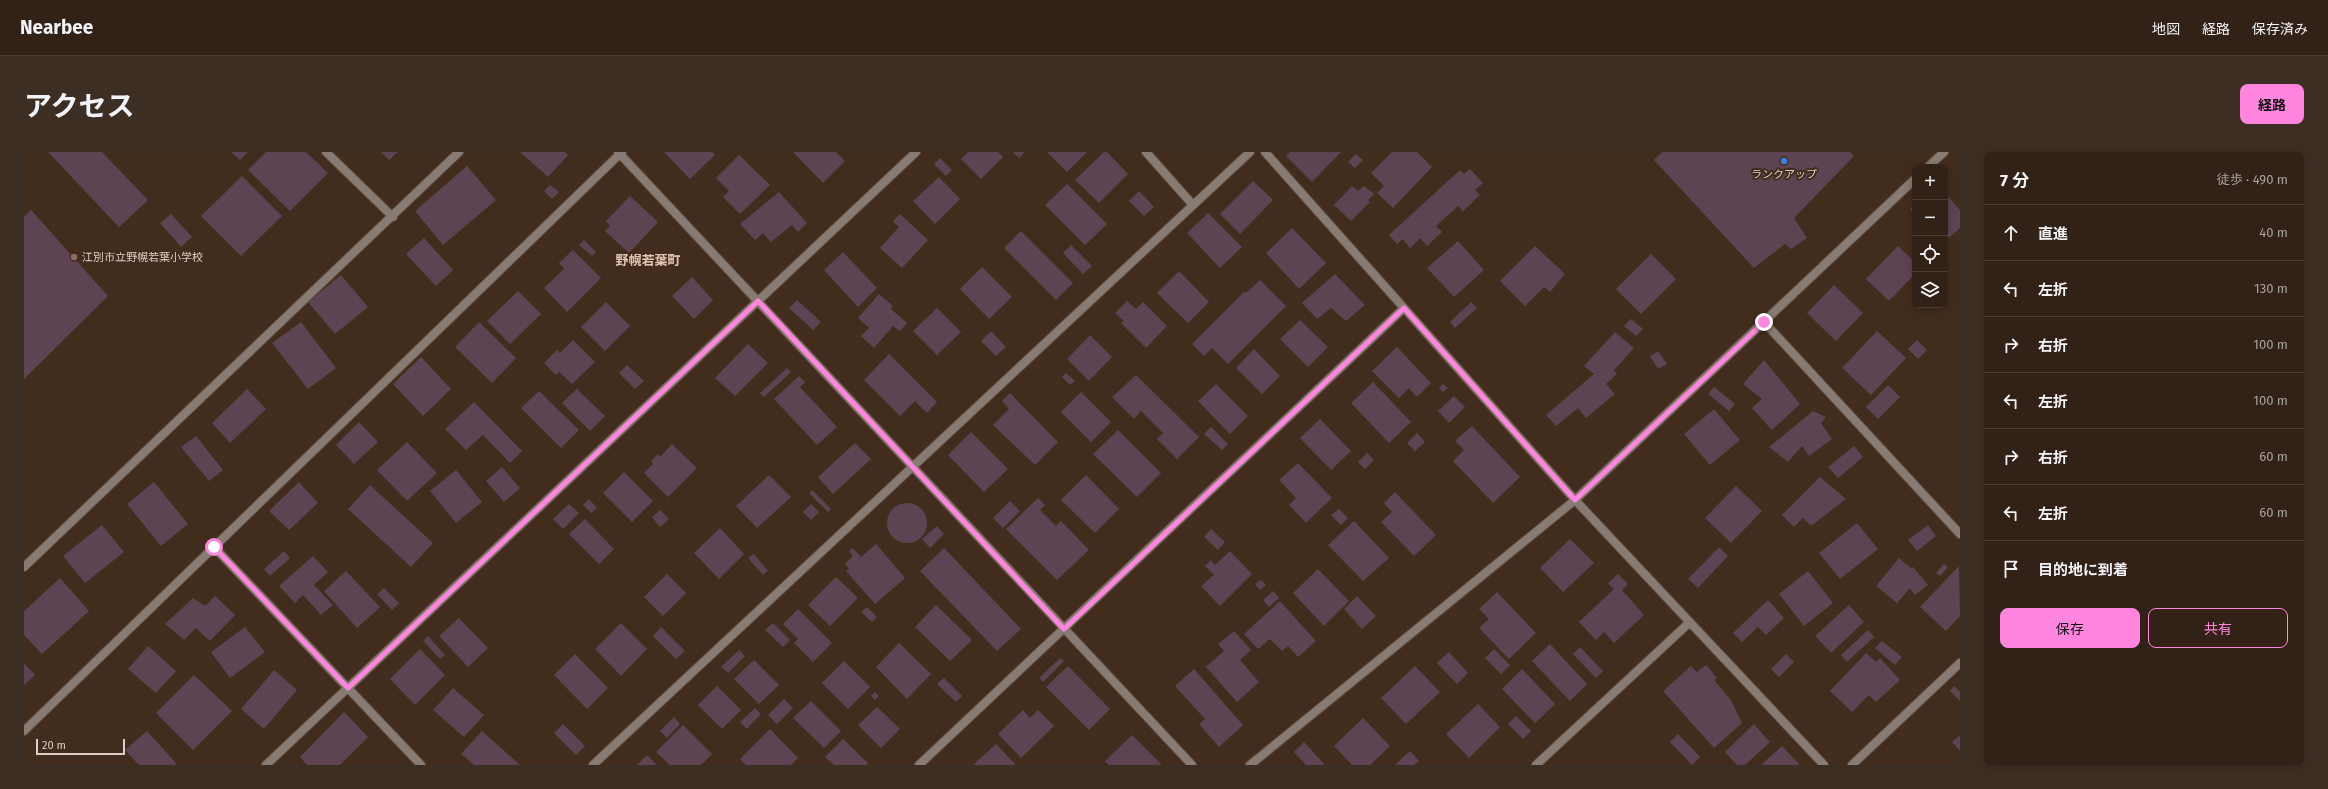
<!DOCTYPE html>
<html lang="ja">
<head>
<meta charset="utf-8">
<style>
	body { margin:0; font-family:"Fira Sans","Noto Sans JP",sans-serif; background:#3d2e23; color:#f1f3f6 }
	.controls { position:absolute; right:12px; top:12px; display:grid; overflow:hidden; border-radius:8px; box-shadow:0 2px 10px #0003 }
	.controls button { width:36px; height:36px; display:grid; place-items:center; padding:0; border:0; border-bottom:1px solid #4d3e35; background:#322116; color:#f1f3f6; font:20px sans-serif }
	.scale { position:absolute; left:12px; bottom:10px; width:89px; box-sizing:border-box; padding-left:4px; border:2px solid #dccec4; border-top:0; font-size:11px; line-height:14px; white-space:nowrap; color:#dccec4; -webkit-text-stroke:3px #422c1d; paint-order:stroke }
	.stop { position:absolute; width:12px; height:12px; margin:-9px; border:3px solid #ff85de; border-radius:50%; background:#fff }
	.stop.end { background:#ff85de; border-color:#fff; box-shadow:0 1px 4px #0008 }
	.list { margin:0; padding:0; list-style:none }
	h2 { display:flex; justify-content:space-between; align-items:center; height:52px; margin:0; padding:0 16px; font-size:17px }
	h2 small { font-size:13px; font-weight:400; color:#a8a3a1 }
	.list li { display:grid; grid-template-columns:26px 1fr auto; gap:12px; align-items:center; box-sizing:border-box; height:56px; padding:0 16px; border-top:1px solid #4d3e35 }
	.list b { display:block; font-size:15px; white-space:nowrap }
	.list em { font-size:13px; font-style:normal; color:#a8a3a1 }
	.actions { display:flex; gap:8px; padding:12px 16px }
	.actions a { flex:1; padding:9px 0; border:1px solid #ff85de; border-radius:8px; text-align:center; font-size:14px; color:#ff85de }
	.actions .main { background:#ff85de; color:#111 }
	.icon { flex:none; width:22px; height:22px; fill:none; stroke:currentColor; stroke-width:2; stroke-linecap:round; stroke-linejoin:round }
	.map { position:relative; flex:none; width:1936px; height:613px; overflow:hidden; border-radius:8px }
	header { display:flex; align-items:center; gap:24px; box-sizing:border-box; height:56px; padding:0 20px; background:#322116; border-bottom:1px solid #4d3e35 }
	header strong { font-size:19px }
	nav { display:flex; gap:22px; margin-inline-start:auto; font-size:14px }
	.intro { display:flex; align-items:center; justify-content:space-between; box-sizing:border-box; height:96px; padding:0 24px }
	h1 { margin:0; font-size:28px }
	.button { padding:10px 18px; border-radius:8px; background:#ff85de; color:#111; font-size:14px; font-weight:700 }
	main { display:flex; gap:24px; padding:0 24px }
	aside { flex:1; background:#322116; border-radius:8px; box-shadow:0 2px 10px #0003 }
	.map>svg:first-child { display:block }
</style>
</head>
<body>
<header>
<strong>Nearbee</strong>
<nav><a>地図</a><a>経路</a><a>保存済み</a></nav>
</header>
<div class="intro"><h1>アクセス</h1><a class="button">経路</a></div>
<main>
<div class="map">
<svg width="1936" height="613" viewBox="0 0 1936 613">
	<rect width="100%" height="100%" fill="#422c1d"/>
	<path fill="#5e4452" d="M 24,0 L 78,0 L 124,48 L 95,75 Z
		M 207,0 L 224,0 L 216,8 Z
		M 242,0 L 282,0 L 304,21 L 266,59 L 224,18 Z
		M 357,0 L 374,0 L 365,8 Z
		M 496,0 L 541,0 L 544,3 L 524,25 Z
		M 640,0 L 688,0 L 691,3 L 666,27 Z
		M 769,0 L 812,0 L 821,9 L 799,31 Z
		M 944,0 L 974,0 L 979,5 L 957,27 L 937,7 Z
		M 989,0 L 1001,0 L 995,6 Z
		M 1023,0 L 1063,0 L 1043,20 Z
		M 1080,0 L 1083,0 L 1104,22 L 1075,51 L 1051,28 Z
		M 1266,0 L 1317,0 L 1288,30 L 1262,4 Z
		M 1368,0 L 1393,0 L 1408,15 L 1369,56 L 1353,41 L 1360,34 L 1347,21 Z
		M 1638,0 L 1826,0 L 1830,4 L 1770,66 L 1783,86 L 1767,97 L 1761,92 L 1730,116 L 1630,8 Z
		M 1332,2 L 1339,8 L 1331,16 L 1324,10 Z
		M 715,3 L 746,33 L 716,62 L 699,45 L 705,39 L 692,26 Z
		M 916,6 L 928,18 L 922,24 L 910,12 Z
		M 443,14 L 472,48 L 419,93 L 391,59 Z
		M 1446,17 L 1459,31 L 1451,38 L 1456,43 L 1439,59 L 1434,54 L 1412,74 L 1418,80 L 1403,94 L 1396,86 L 1386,96 L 1379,87 L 1373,92 L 1365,83 L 1436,18 L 1440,22 Z
		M 218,24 L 258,64 L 217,104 L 177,64 Z
		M 915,25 L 936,47 L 911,72 L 889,49 Z
		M 1229,29 L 1249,48 L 1216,82 L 1196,62 Z
		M 1043,32 L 1083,72 L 1061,93 L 1021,53 Z
		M 526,33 L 535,40 L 528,47 L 520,39 Z
		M 1328,34 L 1334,39 L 1340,34 L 1350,42 L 1344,48 L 1346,50 L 1327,69 L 1310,53 Z
		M 1115,39 L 1130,55 L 1120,64 L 1105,49 Z
		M 755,40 L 783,71 L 774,80 L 768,73 L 747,90 L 739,81 L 731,88 L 716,72 Z
		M 1921,41 L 1936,58 L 1936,76 L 1921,89 Z
		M 606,44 L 634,70 L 605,101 L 581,79 L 586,74 L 582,69 Z
		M 1891,52 L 1891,63 L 1886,57 Z
		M 7,58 L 84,144 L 0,227 L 0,65 Z
		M 1184,61 L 1218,95 L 1196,116 L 1163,81 Z
		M 147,62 L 168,85 L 157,95 L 136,71 Z
		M 876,62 L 904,88 L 878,116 L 856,96 L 875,75 L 869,69 Z
		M 1268,76 L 1302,111 L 1275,137 L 1242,101 Z
		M 997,79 L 1049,131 L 1032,148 L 980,96 Z
		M 400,86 L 429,118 L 412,134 L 382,102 Z
		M 560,88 L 572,100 L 568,104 L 555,93 Z
		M 1434,89 L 1460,118 L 1430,145 L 1403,116 Z
		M 1047,93 L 1068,114 L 1059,122 L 1039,101 Z
		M 1511,94 L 1541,122 L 1526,140 L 1520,135 L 1501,154 L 1476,129 Z
		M 1874,94 L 1891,110 L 1891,122 L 1865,149 L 1842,127 Z
		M 549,98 L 577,126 L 543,160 L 520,136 L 540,117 L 535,111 Z
		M 819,100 L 853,136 L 834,155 L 800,118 Z
		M 1627,102 L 1652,127 L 1617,162 L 1592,137 Z
		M 958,115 L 988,145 L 965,167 L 936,137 Z
		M 1155,119 L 1185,150 L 1164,171 L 1133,141 Z
		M 1311,122 L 1341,153 L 1322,169 L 1307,156 L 1293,167 L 1278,151 Z
		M 317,123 L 344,155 L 311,182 L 284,150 Z
		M 668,125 L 689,148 L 670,167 L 648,144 Z
		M 1236,128 L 1262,154 L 1204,212 L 1188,196 L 1180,204 L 1168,192 L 1220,140 L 1222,141 Z
		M 1810,133 L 1839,161 L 1812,189 L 1783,161 Z
		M 494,139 L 517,162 L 486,192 L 463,169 Z
		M 855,142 L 869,154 L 867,157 L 883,171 L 876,179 L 869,174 L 850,196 L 837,184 L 845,176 L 834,166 Z
		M 773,148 L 797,170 L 789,178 L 765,156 Z
		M 1103,149 L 1112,157 L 1119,150 L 1143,174 L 1122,196 L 1097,171 L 1100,169 L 1091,161 Z
		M 582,150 L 606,174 L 581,199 L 557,175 Z
		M 1447,150 L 1453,156 L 1431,176 L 1426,170 Z
		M 913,156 L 937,180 L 913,203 L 889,179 Z
		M 1607,167 L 1619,177 L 1612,184 L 1600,174 Z
		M 1276,168 L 1304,195 L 1284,215 L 1256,187 Z
		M 277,170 L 312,216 L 284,237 L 248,191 Z
		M 455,170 L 492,206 L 468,231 L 431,195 Z
		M 967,179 L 982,195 L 972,204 L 957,189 Z
		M 1853,179 L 1882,206 L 1847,243 L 1818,216 Z
		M 1591,180 L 1610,196 L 1590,218 L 1593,222 L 1582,232 L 1591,242 L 1562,266 L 1554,256 L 1532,274 L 1522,263 L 1570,222 L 1560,214 Z
		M 1066,183 L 1088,205 L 1065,229 L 1043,207 Z
		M 549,188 L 571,210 L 548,232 L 535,220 L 532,223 L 520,211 L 533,198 L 536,201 Z
		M 1893,188 L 1903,198 L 1894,207 L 1884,197 Z
		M 724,192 L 744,211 L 711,244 L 691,226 Z
		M 1373,195 L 1407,231 L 1393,245 L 1385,236 L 1375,246 L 1348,219 Z
		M 1230,197 L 1256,224 L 1238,242 L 1212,216 Z
		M 1634,199 L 1643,212 L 1634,217 L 1626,204 Z
		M 865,202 L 913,250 L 903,261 L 891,249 L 876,264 L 840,228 Z
		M 397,205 L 427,237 L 399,264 L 369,232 Z
		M 1740,208 L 1776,252 L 1748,278 L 1728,256 L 1738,247 L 1719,232 Z
		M 603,213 L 620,229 L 611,237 L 595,221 Z
		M 763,216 L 767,220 L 740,245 L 736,241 Z
		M 1042,221 L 1051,229 L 1046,233 L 1038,225 Z
		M 1112,223 L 1175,285 L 1153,307 L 1133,287 L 1139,281 L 1117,259 L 1110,267 L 1088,245 Z
		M 775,224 L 781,230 L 776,235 L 813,275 L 793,293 L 750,247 Z
		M 1349,230 L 1387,270 L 1365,291 L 1327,251 Z
		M 1192,232 L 1224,264 L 1206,282 L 1174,249 Z
		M 1419,232 L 1424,236 L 1419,240 L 1415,236 Z
		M 1864,233 L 1876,245 L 1854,267 L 1842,255 Z
		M 1690,235 L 1711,252 L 1705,259 L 1684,242 Z
		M 223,237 L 242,257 L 206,291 L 188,271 Z
		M 553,237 L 581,264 L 566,279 L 538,251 Z
		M 515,239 L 555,278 L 537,296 L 497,256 Z
		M 1057,240 L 1087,270 L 1067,290 L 1037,260 Z
		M 986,241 L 1034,290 L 1011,313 L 969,273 L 985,257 L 978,249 Z
		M 1430,244 L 1441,255 L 1425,271 L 1414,259 Z
		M 450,250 L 498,299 L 486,311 L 459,283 L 442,298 L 421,277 Z
		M 1690,257 L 1716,288 L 1686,313 L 1660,282 Z
		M 1789,259 L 1802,265 L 1797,271 L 1808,287 L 1785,304 L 1778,294 L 1764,310 L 1745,295 Z
		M 1296,267 L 1327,299 L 1307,318 L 1276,286 Z
		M 335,270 L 354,290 L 330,312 L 312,293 Z
		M 1448,274 L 1496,325 L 1469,351 L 1429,309 L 1440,298 L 1431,289 Z
		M 1187,275 L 1204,292 L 1198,298 L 1180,282 Z
		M 1094,278 L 1137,321 L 1113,345 L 1069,302 Z
		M 947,280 L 984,317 L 960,340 L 924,303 Z
		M 1393,281 L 1401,290 L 1391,299 L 1383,291 Z
		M 172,284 L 199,318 L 185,329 L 157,295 Z
		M 383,290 L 413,321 L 383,349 L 353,318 Z
		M 831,291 L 847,307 L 809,342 L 794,325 Z
		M 648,292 L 673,316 L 644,345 L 620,321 L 629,312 L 627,309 L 634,302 L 636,305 Z
		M 1830,294 L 1839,305 L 1814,326 L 1804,315 Z
		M 1343,301 L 1350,308 L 1341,317 L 1334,310 Z
		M 1274,311 L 1308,346 L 1282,371 L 1265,353 L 1272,346 L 1255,328 Z
		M 478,315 L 496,336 L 480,350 L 462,329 Z
		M 432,318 L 458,350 L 432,371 L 406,339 Z
		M 600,320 L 629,349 L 608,370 L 579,341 Z
		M 745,323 L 767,345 L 733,376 L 712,354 Z
		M 1062,323 L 1095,357 L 1071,381 L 1037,348 Z
		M 1796,325 L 1822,347 L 1787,374 L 1779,366 L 1770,375 L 1758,363 Z
		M 130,330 L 164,372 L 137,394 L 103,352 Z
		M 275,330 L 294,351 L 265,378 L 245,359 Z
		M 346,333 L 409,391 L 387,415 L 324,357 Z
		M 1712,334 L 1738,359 L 1707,391 L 1681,366 Z
		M 788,338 L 807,357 L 804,360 L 785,341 Z
		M 1371,340 L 1412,383 L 1390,404 L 1357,370 L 1368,360 L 1360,351 Z
		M 1014,346 L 1021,353 L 1016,358 L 1032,374 L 1037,369 L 1065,398 L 1033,428 L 982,377 Z
		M 565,347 L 573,356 L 567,361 L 559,353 Z
		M 986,349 L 996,359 L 979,376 L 969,366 Z
		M863 371a20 20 0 1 1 40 0a20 20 0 1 1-40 0Z
		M 545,352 L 555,361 L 539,377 L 529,367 Z
		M 787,352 L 795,360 L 787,368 L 779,360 Z
		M 1315,357 L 1324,366 L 1317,373 L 1307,363 Z
		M 636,358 L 645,367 L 636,375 L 628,365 Z
		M 561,367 L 590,397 L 575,412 L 545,382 Z
		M 1330,369 L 1365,406 L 1339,429 L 1304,393 Z
		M 1833,371 L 1854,397 L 1816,427 L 1795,401 Z
		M 78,373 L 100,400 L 61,431 L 39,404 Z
		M 1904,373 L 1912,384 L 1893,399 L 1884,388 Z
		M 913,374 L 920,382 L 906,396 L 898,387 Z
		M 696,376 L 720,402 L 695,427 L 670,401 Z
		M 1187,377 L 1201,390 L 1194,398 L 1180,385 Z
		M 1546,387 L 1570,411 L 1539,440 L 1516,416 Z
		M 852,392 L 881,426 L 851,452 L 822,419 L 825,417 L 821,412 L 829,404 L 825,399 L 829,396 L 837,405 Z
		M 1695,395 L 1704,404 L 1674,436 L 1664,427 Z
		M 920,396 L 997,477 L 973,499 L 896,419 Z
		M 260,399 L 266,406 L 246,424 L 240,417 Z
		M 1206,399 L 1228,422 L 1196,454 L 1177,434 L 1190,423 L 1181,414 L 1187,408 L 1191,413 Z
		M 730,402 L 744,419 L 739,423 L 724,406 Z
		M 289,404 L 304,420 L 290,433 L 309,453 L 297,463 L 279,443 L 271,451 L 255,434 Z
		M 1875,406 L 1887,416 L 1889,415 L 1904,433 L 1891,443 L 1886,436 L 1873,451 L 1852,434 Z
		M 1920,412 L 1924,415 L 1916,424 L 1912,421 Z
		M 1935,414 L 1936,464 L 1922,479 L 1896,455 Z
		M 1294,417 L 1325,449 L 1300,474 L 1269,441 Z
		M 322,419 L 356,455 L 333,476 L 300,439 Z
		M 1784,419 L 1809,451 L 1780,474 L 1755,442 Z
		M 643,422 L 662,441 L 639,464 L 620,445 Z
		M 1594,422 L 1604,432 L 1598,438 L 1620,463 L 1590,491 L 1580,480 L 1572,488 L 1555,470 L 1590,437 L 1584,431 Z
		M 812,425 L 834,446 L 806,474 L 784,453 Z
		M 36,426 L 65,459 L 18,502 L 0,483 L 0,459 Z
		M 1237,428 L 1242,433 L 1236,438 L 1231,432 Z
		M 360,436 L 375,451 L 368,458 L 353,442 Z
		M 1249,439 L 1255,446 L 1245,455 L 1239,448 Z
		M 1473,440 L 1512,481 L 1485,507 L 1455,476 L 1465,467 L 1455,457 Z
		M 191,444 L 211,463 L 186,489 L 172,476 L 160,488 L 141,472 L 169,446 L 181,454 Z
		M 1333,444 L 1352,464 L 1338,477 L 1320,457 Z
		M 1744,448 L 1760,466 L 1742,483 L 1734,475 L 1718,490 L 1709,481 Z
		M 1256,449 L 1292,489 L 1274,505 L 1264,494 L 1258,499 L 1246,487 L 1234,497 L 1220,482 Z
		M 912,453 L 948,488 L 926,509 L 891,475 Z
		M 1825,453 L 1840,470 L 1807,501 L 1791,484 Z
		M 843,455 L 853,465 L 848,470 L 837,460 Z
		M 774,457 L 808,491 L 789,510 L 770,491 L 774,487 L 759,472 Z
		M 435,466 L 464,496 L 444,515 L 415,484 Z
		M 597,471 L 623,497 L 597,524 L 571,497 Z
		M 749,471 L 766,488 L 759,495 L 741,478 Z
		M 221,475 L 241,500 L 206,526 L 187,500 Z
		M 637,475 L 661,499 L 652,507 L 629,484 Z
		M 1844,478 L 1850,485 L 1823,510 L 1817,503 Z
		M 1210,479 L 1227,498 L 1216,508 L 1235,530 L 1213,550 L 1182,515 L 1200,499 L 1194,492 Z
		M 404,484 L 421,503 L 416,507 L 399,489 Z
		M 1858,489 L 1878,505 L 1871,513 L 1851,496 Z
		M 875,491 L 907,522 L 883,547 L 852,515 Z
		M 1526,492 L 1563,532 L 1546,549 L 1508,509 Z
		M 124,494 L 152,519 L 132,541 L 104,517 Z
		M 1556,495 L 1579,519 L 1572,526 L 1549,502 Z
		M 396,497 L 421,523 L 391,553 L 366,527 Z
		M 1470,497 L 1486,513 L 1477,522 L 1461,506 Z
		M 715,498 L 721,504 L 704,521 L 697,515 Z
		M 1425,500 L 1444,521 L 1433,532 L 1413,511 Z
		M 1842,501 L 1852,510 L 1856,506 L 1876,528 L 1852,550 L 1845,543 L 1828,560 L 1806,539 Z
		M 551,502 L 584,536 L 563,557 L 530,523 Z
		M 1762,502 L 1770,510 L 1755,525 L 1747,517 Z
		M 1036,506 L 1040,509 L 1019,530 L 1015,526 Z
		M 730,508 L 755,533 L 735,552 L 710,527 Z
		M 820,509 L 846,535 L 824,557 L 798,531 Z
		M 0,511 L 11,523 L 0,533 Z
		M 1682,513 L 1693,526 L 1690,528 L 1707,548 L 1718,571 L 1690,596 L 1639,539 L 1667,514 L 1673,520 Z
		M 1044,514 L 1086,557 L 1065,578 L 1022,535 Z
		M 1391,514 L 1416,540 L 1382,572 L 1357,546 Z
		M 1170,517 L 1219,573 L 1195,595 L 1175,572 L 1181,567 L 1151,534 Z
		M 1498,517 L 1531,552 L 1511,571 L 1478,537 Z
		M 250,518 L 273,538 L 240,577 L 217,557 Z
		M 170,523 L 208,559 L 169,598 L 132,561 Z
		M 920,526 L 938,544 L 932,550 L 913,532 Z
		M 693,534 L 717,558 L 698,577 L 674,553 Z
		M 1930,534 L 1936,540 L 1936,549 L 1926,539 Z
		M 429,536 L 460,563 L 440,585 L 409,558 Z
		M 851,540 L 855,544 L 851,548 L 847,544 Z
		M 760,547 L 769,556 L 753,572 L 744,563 Z
		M 787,549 L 817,579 L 800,596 L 769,566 Z
		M 1454,552 L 1476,575 L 1445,606 L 1422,582 Z
		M 853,555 L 876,577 L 857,596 L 834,573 Z
		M 731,556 L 737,562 L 723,577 L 716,570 Z
		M 999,558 L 1006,566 L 1014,558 L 1030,574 L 997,606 L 974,582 Z
		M 320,560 L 344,585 L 316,613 L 283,613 L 276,605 Z
		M 1492,564 L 1507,579 L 1499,587 L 1484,572 Z
		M 650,565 L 656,572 L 643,586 L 636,579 Z
		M 1339,566 L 1366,594 L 1346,613 L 1328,613 L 1310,594 Z
		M 539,572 L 561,594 L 552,603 L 530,581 Z
		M 1730,572 L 1746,590 L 1721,613 L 1713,613 L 1701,600 Z
		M 659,573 L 688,602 L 677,613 L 646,613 L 632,600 Z
		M 746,577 L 774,606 L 767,613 L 722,613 L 716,607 Z
		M 123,579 L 153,612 L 151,613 L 115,613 L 101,598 Z
		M 458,579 L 496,613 L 450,613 L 437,602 Z
		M 1654,582 L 1676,605 L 1668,613 L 1646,590 Z
		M 1108,583 L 1137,612 L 1136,613 L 1085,613 L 1081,609 Z
		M 1936,583 L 1936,599 L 1928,590 Z
		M 819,587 L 844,611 L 842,613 L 810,613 L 801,605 Z
		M 1280,590 L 1301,613 L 1282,613 L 1270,600 Z
		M 972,592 L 992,613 L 949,613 Z
		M 1758,594 L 1776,613 L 1737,613 Z
		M 1386,599 L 1395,609 L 1390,613 L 1371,613 Z
		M 623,603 L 633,613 L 613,613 Z"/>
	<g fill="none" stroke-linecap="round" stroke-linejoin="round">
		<g stroke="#5e493b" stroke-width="10">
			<path id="street" d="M 302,0 L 369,65
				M 594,0 L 1168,613
				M 1122,0 L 1169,53
				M 1241,0 L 1551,348 L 1800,613
				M 1904,15 L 1920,0
				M 1740,170 L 1936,382
				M 190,395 L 397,613
				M 0,415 L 435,0
				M 0,579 L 598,0
				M 242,613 L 892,0
				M 569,613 L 1226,0
				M 895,613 L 1380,156
				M 1226,613 L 1551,348 L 1891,27
				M 1512,613 L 1666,470
				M 1828,613 L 1936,511"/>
		</g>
		<use href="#street" stroke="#877b73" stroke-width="8"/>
	</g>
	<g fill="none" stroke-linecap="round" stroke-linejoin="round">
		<path stroke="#ff85de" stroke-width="5" d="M 190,395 L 324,536 L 734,149 L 1040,477 L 1380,156 L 1551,348 L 1740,170"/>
	</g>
	<circle fill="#3f7fe0" stroke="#422c1d" stroke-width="1.5" cx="1760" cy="9" r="4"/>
	<circle fill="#8d6e63" stroke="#422c1d" stroke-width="1.5" cx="50" cy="105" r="4"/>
	<g text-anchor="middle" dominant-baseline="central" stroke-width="4" stroke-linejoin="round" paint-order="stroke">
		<g font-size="11" fill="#dccec4" stroke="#422c1d">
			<text x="1760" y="22">ランクアップ</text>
			<text x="58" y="105" text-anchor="start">江別市立野幌若葉小学校</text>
		</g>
		<g font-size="13" font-weight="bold" fill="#e2c6b3" stroke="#422c1d">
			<text x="624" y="108">野幌若葉町</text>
		</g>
	</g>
</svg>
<div class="controls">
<button>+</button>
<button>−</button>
<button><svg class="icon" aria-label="locate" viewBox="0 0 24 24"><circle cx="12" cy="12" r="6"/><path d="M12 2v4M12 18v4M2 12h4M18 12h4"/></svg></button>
<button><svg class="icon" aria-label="layers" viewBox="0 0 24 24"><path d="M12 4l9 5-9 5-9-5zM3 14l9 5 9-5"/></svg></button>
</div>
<div class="scale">20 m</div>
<div class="stop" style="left:190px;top:395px"></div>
<div class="stop end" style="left:1740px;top:170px"></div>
</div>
<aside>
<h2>7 分<small>徒歩 · 490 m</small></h2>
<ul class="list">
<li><svg class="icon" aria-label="ahead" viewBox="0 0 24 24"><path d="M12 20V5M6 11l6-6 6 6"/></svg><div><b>直進</b></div><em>40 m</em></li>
<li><svg class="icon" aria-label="left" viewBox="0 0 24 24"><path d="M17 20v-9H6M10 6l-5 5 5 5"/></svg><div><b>左折</b></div><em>130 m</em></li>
<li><svg class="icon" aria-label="right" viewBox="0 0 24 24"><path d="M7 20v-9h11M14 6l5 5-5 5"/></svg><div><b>右折</b></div><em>100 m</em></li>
<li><svg class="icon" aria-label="left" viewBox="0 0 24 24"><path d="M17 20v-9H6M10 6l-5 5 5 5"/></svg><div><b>左折</b></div><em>100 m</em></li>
<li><svg class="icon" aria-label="right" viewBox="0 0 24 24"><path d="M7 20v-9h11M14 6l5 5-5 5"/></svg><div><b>右折</b></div><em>60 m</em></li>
<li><svg class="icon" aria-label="left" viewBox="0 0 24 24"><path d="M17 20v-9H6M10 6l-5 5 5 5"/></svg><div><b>左折</b></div><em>60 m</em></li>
<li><svg class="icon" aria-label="arrive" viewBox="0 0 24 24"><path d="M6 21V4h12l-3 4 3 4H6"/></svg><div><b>目的地に到着</b></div></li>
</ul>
<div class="actions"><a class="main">保存</a><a>共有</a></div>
</aside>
</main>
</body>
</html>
